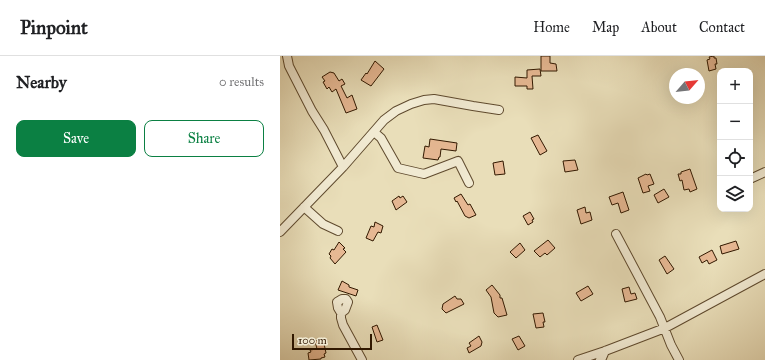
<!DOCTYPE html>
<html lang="en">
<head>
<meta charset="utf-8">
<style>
	body { margin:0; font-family:"IM FELL Great Primer",serif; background:#f6f6f6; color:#202124 }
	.controls { position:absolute; right:12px; top:12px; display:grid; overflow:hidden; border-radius:8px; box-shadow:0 4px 16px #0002 }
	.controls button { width:36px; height:36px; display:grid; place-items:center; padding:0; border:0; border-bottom:1px solid #e0e0e0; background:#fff; color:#202124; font:20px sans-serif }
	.compass { position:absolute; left:389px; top:12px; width:36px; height:36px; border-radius:50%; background:#fff; box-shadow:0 4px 16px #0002; rotate:62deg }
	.scale { position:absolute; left:12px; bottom:10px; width:80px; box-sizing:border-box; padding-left:4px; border:2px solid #311800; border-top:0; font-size:11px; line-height:14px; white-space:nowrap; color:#311800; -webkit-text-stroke:3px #f1ead2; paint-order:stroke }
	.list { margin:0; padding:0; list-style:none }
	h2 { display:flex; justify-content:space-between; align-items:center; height:52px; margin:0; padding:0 16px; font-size:17px }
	h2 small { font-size:13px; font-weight:400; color:#757577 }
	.actions { display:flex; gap:8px; padding:12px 16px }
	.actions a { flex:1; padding:9px 0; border:1px solid #0b8043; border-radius:8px; text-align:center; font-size:14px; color:#0b8043 }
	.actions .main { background:#0b8043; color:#fff }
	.icon { flex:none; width:22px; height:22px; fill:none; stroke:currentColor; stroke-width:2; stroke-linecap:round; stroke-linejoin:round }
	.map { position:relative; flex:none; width:485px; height:304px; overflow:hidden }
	header { display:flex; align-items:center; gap:24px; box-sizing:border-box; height:56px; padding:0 20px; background:#fff; border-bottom:1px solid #e0e0e0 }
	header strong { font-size:19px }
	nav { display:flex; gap:22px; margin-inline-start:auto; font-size:14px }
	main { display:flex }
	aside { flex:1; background:#fff }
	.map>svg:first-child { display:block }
</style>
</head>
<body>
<header>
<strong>Pinpoint</strong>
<nav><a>Home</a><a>Map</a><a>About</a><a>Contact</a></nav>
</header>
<main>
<aside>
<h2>Nearby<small>0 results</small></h2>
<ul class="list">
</ul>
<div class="actions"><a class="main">Save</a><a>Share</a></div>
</aside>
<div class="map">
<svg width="485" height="304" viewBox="0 0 485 304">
	<rect width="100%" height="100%" fill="#e9deb9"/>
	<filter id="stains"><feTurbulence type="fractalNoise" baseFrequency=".005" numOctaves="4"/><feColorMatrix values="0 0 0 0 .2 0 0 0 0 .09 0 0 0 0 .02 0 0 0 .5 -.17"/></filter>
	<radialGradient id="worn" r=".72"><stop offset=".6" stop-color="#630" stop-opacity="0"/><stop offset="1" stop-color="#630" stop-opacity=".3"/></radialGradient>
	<path fill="#e6b893" stroke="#311800" d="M 261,0 L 270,0 L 270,7 L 276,8 L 277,15 L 261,15 Z
		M 434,0 L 434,2 L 436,2 L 437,8 L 435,8 L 436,13 L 429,15 L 427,4 L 430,3 L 429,1 Z
		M 95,5 L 104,13 L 91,30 L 81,24 L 86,17 L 87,18 Z
		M 260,13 L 261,20 L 252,20 L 253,33 L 247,33 L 247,30 L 235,30 L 235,21 L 247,22 L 247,14 Z
		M 50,16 L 54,17 L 59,25 L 62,23 L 65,28 L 61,30 L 67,42 L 72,39 L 77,53 L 66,57 L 56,33 L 52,36 L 49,31 L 47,33 L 43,26 L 45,25 L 42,21 Z
		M 258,79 L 267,95 L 260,99 L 251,82 Z
		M 150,83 L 177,87 L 176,95 L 161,93 L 160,101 L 159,101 L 158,104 L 143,102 L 145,90 L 149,91 Z
		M 295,104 L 298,114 L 285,116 L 283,105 Z
		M 223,105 L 225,118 L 215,119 L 213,107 Z
		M 410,113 L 417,133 L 410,136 L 409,133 L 404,134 L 402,124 L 400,125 L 398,118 L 401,118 L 401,116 Z
		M 366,118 L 367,119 L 370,118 L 374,128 L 368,130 L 370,135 L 363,137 L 358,122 Z
		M 384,133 L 389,141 L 378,147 L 374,139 Z
		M 343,136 L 349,154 L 341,157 L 338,147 L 332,149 L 329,141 Z
		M 181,138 L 188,149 L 190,148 L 196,159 L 189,162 L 185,160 L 177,145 L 176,146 L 174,142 Z
		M 119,140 L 120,142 L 123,140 L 127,146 L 116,154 L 112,145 Z
		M 305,151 L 306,157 L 310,156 L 312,164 L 301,168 L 297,154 Z
		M 250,156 L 254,163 L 252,164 L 253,166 L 248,169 L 243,160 Z
		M 95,166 L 103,170 L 101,177 L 98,176 L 93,185 L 86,182 L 91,170 L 94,171 Z
		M 268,184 L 275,192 L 267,199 L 265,197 L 260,201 L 254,195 Z
		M 456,185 L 459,193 L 442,198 L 440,190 Z
		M 59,186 L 65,192 L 63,193 L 66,196 L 55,208 L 50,202 L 51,200 L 49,198 L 52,193 L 54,194 Z
		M 240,187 L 245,194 L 236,202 L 230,196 Z
		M 432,194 L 437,204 L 429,208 L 427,204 L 422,207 L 419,201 Z
		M 385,200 L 394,213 L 387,218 L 379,204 Z
		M 62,225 L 69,229 L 69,231 L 78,234 L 76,240 L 58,234 Z
		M 212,229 L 220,239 L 220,242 L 222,242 L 227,259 L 218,261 L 214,257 L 211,241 L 206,234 Z
		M 308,230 L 313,238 L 301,245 L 296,237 Z
		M 349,231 L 351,238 L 355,237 L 357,243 L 345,246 L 342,233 Z
		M 175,240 L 177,243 L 181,243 L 184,248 L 166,257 L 162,253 L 163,248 Z
		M 263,257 L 265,266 L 263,266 L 264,271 L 256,272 L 253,258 Z
		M 97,269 L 103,284 L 97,286 L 92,271 Z
		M 199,280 L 202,286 L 201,290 L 189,297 L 187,292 L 191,290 L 189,287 Z
		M 239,280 L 245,290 L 238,294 L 232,283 Z
		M 43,283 L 46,297 L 44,298 L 45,301 L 41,302 L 41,303 L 29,304 L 28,297 L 31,296 L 30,294 L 37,293 L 35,285 Z"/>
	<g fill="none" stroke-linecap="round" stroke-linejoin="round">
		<g stroke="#5f4a2e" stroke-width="10">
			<path id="minor" d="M 7,0 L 9,10 L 32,55 L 44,74 L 63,111
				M 94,76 L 101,82 L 118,112 L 144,118 L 178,105 L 189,127
				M 470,123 L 485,116
				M 24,151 L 43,168 L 58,175
				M 0,176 L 63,111 L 104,64 L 116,55 L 131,48 L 144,44 L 154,43 L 193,50 L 219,54
				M 336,178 L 380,261 L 391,289 L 399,304
				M 61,257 L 65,254 L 68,246 L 66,243 L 62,243 L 57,246 L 58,252 L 61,257 L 61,262 L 63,269 L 82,304
				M 298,304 L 325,295 L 385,272 L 485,218
				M 320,304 L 322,302 L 325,295"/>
		</g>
		<use href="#minor" stroke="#f1ead2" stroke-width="8"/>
	</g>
	<rect width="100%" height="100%" filter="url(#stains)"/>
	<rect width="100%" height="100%" fill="url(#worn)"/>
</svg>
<div class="controls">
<button>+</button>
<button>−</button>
<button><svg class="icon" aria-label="locate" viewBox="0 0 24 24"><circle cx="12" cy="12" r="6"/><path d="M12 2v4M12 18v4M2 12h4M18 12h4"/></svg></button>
<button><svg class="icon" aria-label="layers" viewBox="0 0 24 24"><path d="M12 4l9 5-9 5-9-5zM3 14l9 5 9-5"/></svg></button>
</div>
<svg class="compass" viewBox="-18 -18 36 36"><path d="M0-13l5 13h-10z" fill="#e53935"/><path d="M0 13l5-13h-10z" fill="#757577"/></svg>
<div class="scale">100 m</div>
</div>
</main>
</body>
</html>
